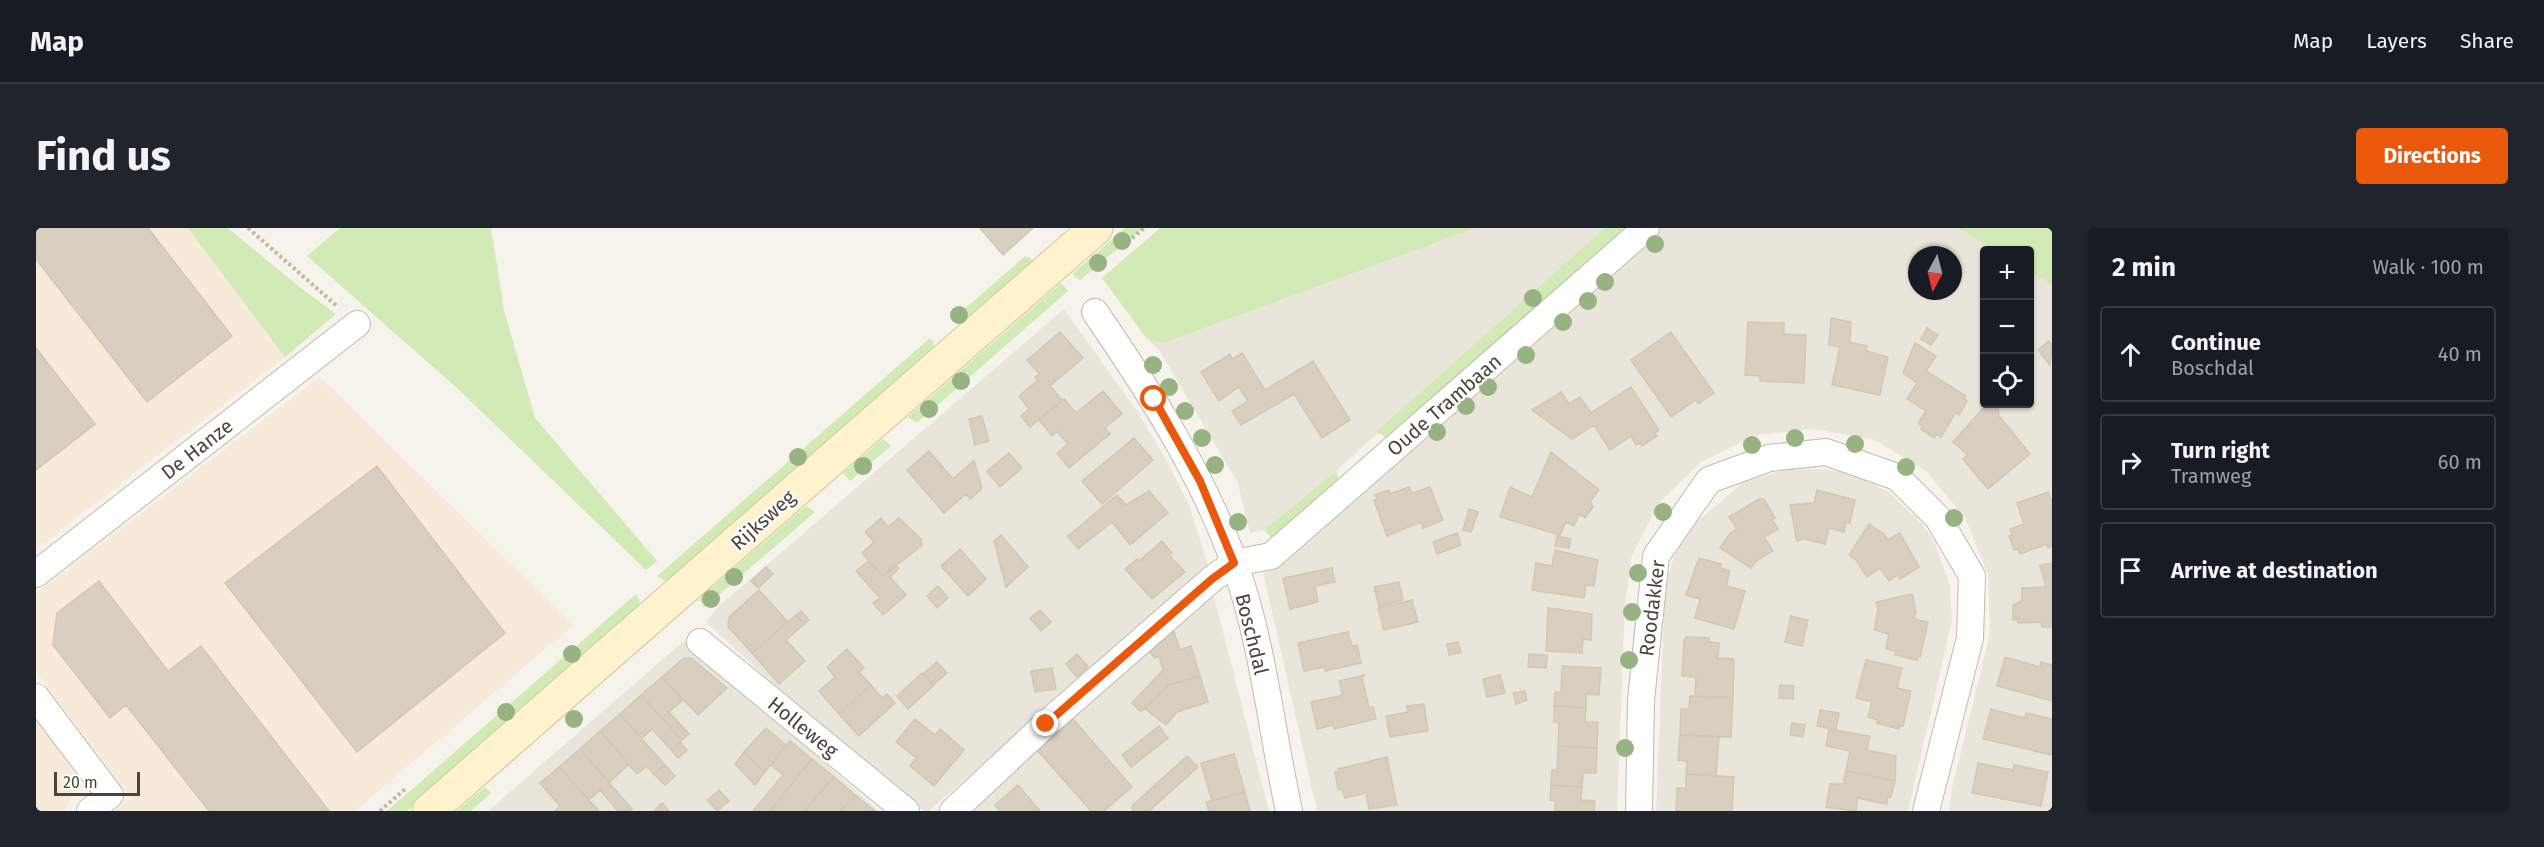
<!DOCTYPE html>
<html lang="en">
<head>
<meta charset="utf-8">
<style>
	body { margin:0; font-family:"Fira Sans",sans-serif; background:#20242c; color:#f1f3f6 }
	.controls { position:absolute; right:18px; top:18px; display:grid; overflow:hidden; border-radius:6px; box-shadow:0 2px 4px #0004 }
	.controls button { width:54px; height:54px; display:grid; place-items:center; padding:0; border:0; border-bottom:2px solid #363941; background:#171b24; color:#f1f3f6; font:30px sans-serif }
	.compass { position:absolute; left:1872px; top:18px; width:54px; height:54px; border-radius:50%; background:#171b24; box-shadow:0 2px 4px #0004; rotate:187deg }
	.scale { position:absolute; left:18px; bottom:15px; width:86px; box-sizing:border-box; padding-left:6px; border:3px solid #4b4439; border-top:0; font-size:16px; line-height:21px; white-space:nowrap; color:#4b4439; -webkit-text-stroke:4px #fff; paint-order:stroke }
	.stop { position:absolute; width:18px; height:18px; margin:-14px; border:4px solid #ea580c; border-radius:50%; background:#fff }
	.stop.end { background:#ea580c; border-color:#fff; box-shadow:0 2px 6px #0008 }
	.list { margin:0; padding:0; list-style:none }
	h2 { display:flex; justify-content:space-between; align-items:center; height:78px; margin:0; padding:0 24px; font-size:26px }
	h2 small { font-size:20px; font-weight:400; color:#9ea1a6 }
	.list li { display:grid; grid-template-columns:39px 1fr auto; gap:18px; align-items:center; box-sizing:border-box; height:96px; margin:0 12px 12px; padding:0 12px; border:2px solid #363941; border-radius:6px }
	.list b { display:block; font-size:22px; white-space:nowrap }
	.list p { margin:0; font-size:20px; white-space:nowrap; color:#9ea1a6 }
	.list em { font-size:20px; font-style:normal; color:#9ea1a6 }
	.icon { flex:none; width:33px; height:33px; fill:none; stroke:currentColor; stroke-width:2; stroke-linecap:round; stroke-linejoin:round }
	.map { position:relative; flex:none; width:2016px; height:583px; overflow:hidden; border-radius:6px }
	header { display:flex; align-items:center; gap:36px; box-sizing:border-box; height:84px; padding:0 30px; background:#171b24; border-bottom:2px solid #363941 }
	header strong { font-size:28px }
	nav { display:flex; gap:33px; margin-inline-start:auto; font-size:21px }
	.intro { display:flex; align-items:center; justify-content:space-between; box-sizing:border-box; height:144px; padding:0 36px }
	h1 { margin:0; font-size:42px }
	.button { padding:15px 27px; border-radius:6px; background:#ea580c; color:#fff; font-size:21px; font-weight:700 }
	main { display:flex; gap:36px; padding:0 36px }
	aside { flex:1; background:#171b24; border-radius:6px; box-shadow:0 2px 4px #0004 }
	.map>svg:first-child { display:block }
</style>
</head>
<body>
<header>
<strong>Map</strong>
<nav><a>Map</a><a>Layers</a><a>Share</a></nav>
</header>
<div class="intro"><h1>Find us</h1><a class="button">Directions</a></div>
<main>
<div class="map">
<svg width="2016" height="583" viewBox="0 0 2016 583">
	<rect width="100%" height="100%" fill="#f6f3ec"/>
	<path fill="#eae5da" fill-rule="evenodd" d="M 1440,0 L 1569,0 L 1300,243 L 1228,302 L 1214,305 L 1202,255 L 1123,122 L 1111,111 L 1128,115 Z
		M 1625,0 L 1922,0 L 1959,22 L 1948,22 L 1948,176 L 1994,176 L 1994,44 L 2016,57 L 2016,583 L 1913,583 L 1916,560 L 1954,405 L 1952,346 L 1929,290 L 1891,244 L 1839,212 L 1778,201 L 1721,207 L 1665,234 L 1623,275 L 1596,327 L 1589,376 L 1581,583 L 1281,583 L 1227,344 ZM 1881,27 L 1917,27 L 1917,63 L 1881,63 Z
		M 1028,81 L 1101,183 L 1132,235 L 1153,277 L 1172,337 L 893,583 L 888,583 L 754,472 L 670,394 L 683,378 Z
		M 1787,241 L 1817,246 L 1853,264 L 1886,296 L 1898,313 L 1914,357 L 1916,393 L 1872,583 L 1620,583 L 1629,360 L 1638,328 L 1655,299 L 1709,253 L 1750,242 Z
		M 1176,361 L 1233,583 L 924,583 Z
		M 649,412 L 843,583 L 452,583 Z"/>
	<path fill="#f7ead8" d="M 0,0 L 152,0 L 249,129 L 0,321 Z
		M 284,149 L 537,397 L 319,583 L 79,583 L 95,570 L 0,444 L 0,365 Z
		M 0,489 L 30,528 L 36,545 L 37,563 L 29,583 L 0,583 Z"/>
	<path fill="#d2eab5" d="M 152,0 L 192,0 L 261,57 L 300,86 L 249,129 Z
		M 304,0 L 455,0 L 468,82 L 499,190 L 621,333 L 610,342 L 421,160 L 271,28 Z
		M 1089,0 L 1107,0 L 1044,52 L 1036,46 Z
		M 1124,0 L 1440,0 L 1128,115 L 1111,111 L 1066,50 Z
		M 1569,0 L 1605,0 L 1355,216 L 1348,208 L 1340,204 Z
		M 1922,0 L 2016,0 L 2016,57 L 1994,44 L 1994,22 L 1959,22 Z
		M 989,28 L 997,32 L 996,35 L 929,94 L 922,95 L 917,91 Z
		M 1025,55 L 1032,63 L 881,195 L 872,189 Z
		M 894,110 L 898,114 L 897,122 L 631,354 L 621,348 Z
		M 847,211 L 855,218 L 814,253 L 807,245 Z
		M 1300,243 L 1305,259 L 1240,316 L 1228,302 Z
		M 770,278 L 779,284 L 668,380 L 665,373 L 661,373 Z
		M 600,366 L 604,373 L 600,383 L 371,583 L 351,583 Z
		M 449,559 L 455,565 L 435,583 L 421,583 Z"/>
	<path fill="#d8cfc1" stroke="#d3c7b4" stroke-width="1.5" d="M 0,0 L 112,0 L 196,108 L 111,174 L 0,31 Z
		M 944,0 L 997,0 L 967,27 Z
		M 1795,90 L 1815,94 L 1814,114 L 1831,118 L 1830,123 L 1852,129 L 1844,167 L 1796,157 L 1804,119 L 1793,117 Z
		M 1712,94 L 1748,95 L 1748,106 L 1770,107 L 1768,155 L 1724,153 L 1724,148 L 1709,147 Z
		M 1891,100 L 1902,107 L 1895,117 L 1885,111 Z
		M 1024,104 L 1047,130 L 1014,158 L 1026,172 L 994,199 L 985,188 L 993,181 L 983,168 L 1002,152 L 999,149 L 1003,146 L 991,132 Z
		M 1635,104 L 1678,165 L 1662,176 L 1660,172 L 1635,189 L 1595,132 Z
		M 2013,113 L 2016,118 L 2014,137 L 2002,122 Z
		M 1879,115 L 1900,128 L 1890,143 L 1930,168 L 1928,171 L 1931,173 L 1923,187 L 1920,184 L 1905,209 L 1900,206 L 1898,210 L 1885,201 L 1887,198 L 1882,195 L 1890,183 L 1871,171 L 1881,155 L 1867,145 Z
		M 0,120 L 59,196 L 0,242 Z
		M 1206,125 L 1229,162 L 1277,133 L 1314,192 L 1286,210 L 1258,166 L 1205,197 L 1196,183 L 1212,173 L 1203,159 L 1183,173 L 1165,144 L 1194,126 L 1196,131 Z
		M 1595,159 L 1623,202 L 1619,205 L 1621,208 L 1606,218 L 1604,215 L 1600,217 L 1595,208 L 1574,222 L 1558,197 L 1536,211 L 1496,182 L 1525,164 L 1533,176 L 1544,169 L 1555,185 Z
		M 1067,163 L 1086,186 L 1069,200 L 1074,206 L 1033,240 L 1021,225 L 1032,216 L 1021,203 L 1016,208 L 1003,192 L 1028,171 L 1040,185 Z
		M 1951,176 L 1961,176 L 1963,188 L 1994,226 L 1952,261 L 1927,231 L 1932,227 L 1917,214 Z
		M 946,188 L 953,213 L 939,217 L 933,191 Z
		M 1098,210 L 1117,232 L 1066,276 L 1046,253 Z
		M 893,223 L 917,251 L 938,232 L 946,261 L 934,271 L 930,266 L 908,285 L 871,242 Z
		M 1515,224 L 1563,262 L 1554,274 L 1557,279 L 1549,290 L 1543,286 L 1538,298 L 1530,294 L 1524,307 L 1464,289 L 1474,259 L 1496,269 Z
		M 973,225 L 986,240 L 964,259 L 951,243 Z
		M 341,238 L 469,405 L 321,524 L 189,355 Z
		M 1373,259 L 1376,265 L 1394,259 L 1407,292 L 1387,300 L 1385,294 L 1351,308 L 1338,272 L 1341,271 L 1339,267 L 1353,262 L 1354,266 Z
		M 1781,262 L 1819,272 L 1814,295 L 1810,294 L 1808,304 L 1793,300 L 1789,316 L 1769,311 L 1761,313 L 1754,277 L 1778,275 Z
		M 1113,263 L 1132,285 L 1094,317 L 1076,294 L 1042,321 L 1032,308 L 1081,267 L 1090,277 Z
		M 2012,264 L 2016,274 L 2016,318 L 2012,320 L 2011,316 L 1984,326 L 1982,321 L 1978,322 L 1973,308 L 1976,307 L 1974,301 L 1988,296 L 1981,275 Z
		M 1723,271 L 1728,271 L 1739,290 L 1736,292 L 1742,301 L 1728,309 L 1737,323 L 1720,333 L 1715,340 L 1684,320 L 1694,305 L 1701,301 L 1693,289 Z
		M 1433,281 L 1442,284 L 1435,304 L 1427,302 Z
		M 845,290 L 852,299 L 863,290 L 886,312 L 884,314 L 886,317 L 847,348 L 826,325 L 838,314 L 829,304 Z
		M 1833,296 L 1848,306 L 1852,312 L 1864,305 L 1883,339 L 1864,351 L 1861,347 L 1853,353 L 1844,340 L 1831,349 L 1820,332 L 1813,327 Z
		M 1421,305 L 1425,317 L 1401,326 L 1397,314 Z
		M 965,307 L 992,339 L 970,359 L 958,313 Z
		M 1521,308 L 1535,311 L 1533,320 L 1519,318 Z
		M 1126,313 L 1136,325 L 1133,327 L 1149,344 L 1116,371 L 1089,341 L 1101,331 L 1103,333 Z
		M 924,321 L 950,351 L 932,368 L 905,338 Z
		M 1519,322 L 1562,332 L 1558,358 L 1550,357 L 1548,370 L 1496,362 L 1500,335 L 1516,338 Z
		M 1663,330 L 1685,336 L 1684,340 L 1694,343 L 1690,358 L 1709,363 L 1698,401 L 1659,390 L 1664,371 L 1650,367 Z
		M 833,333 L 847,348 L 859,337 L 863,340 L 854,349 L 870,367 L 847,387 L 837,375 L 844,370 L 820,343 Z
		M 2016,335 L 2016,399 L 2006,399 L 2005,394 L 1982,395 L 1981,391 L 1977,392 L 1977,377 L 1986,373 L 1986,360 L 2010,359 L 2004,337 Z
		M 730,339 L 737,346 L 722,360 L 715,353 Z
		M 1296,340 L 1299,354 L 1279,358 L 1282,374 L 1254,381 L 1247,350 Z
		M 63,353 L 132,443 L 165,418 L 293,583 L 173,583 L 90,477 L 74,490 L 17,417 L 21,385 Z
		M 1363,354 L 1367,372 L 1343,378 L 1338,359 Z
		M 902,358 L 912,370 L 901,380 L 891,368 Z
		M 723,362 L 752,394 L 716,425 L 692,399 L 693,389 Z
		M 1876,366 L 1880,384 L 1878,391 L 1892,394 L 1884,429 L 1882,428 L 1881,432 L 1859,427 L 1860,423 L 1850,421 L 1853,406 L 1838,402 L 1842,382 L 1840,374 Z
		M 1376,372 L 1382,394 L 1348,402 L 1342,380 Z
		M 1512,380 L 1556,386 L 1555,412 L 1547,411 L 1546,425 L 1510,423 Z
		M 1004,382 L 1015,394 L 1005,403 L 994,390 Z
		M 765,383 L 773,392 L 768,396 L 760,387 Z
		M 760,387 L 768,396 L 750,412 L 769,433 L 743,456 L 716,425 Z
		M 1755,388 L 1772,392 L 1766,418 L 1749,414 Z
		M 1138,404 L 1144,422 L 1155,418 L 1164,448 L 1133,457 L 1109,481 L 1104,483 L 1096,475 L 1127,442 L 1123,428 L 1119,430 L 1110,420 L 1122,409 Z
		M 1312,404 L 1316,418 L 1321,417 L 1325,435 L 1289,443 L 1288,439 L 1268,443 L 1262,415 Z
		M 1650,409 L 1673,410 L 1673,414 L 1683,415 L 1682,430 L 1698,431 L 1697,470 L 1659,468 L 1660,449 L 1646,448 L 1648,413 Z
		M 1422,414 L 1425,425 L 1413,427 L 1411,416 Z
		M 811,421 L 828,440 L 823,444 L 835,457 L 803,486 L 783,463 L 799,449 L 791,439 Z
		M 1041,426 L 1052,439 L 1041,449 L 1030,436 Z
		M 1493,426 L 1511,427 L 1510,440 L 1492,439 Z
		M 1969,429 L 2004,439 L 2005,434 L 2016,437 L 2016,473 L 1961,458 Z
		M 648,430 L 655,430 L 691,460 L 662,487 L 626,449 Z
		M 1830,432 L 1866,440 L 1861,460 L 1875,463 L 1867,498 L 1864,497 L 1863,501 L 1841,495 L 1842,492 L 1832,489 L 1836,474 L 1820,470 Z
		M 901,434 L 911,445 L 898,456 L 888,445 Z
		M 1526,438 L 1565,440 L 1563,467 L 1550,466 L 1550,480 L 1518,478 L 1519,464 L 1525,464 Z
		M 1016,440 L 1020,461 L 999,464 L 995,443 Z
		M 886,445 L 898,457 L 872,481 L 861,468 Z
		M 1329,447 L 1326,449 L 1333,480 L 1337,479 L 1340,491 L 1298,501 L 1297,497 L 1281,501 L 1275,474 L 1307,467 L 1303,453 Z
		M 1464,447 L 1469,465 L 1451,469 L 1447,451 Z
		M 1164,448 L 1172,474 L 1141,484 L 1130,497 L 1109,481 L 1133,457 Z
		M 626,449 L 647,472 L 633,484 L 653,506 L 646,512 L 605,467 Z
		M 835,457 L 846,470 L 851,466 L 859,475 L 823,508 L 803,486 Z
		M 1744,457 L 1758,458 L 1757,471 L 1743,470 Z
		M 1489,463 L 1491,472 L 1480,476 L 1477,465 Z
		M 605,467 L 646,512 L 635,522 L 616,501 L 606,510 L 584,486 Z
		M 1654,468 L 1697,470 L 1695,509 L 1644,507 L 1645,481 L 1653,481 Z
		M 1388,476 L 1392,503 L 1354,509 L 1350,488 L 1372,484 L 1371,478 Z
		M 1518,478 L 1550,480 L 1549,494 L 1562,494 L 1561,520 L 1522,518 L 1523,494 L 1518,494 Z
		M 1955,481 L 1989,490 L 1990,485 L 2016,491 L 2016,527 L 1947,511 Z
		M 1784,482 L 1803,485 L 1800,502 L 1781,498 Z
		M 584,486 L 629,537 L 618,546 L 611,538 L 601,546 L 564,503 Z
		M 879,491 L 899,507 L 904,501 L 928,522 L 898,558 L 874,538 L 880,530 L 860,514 Z
		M 1037,491 L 1096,559 L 1068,583 L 1055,583 L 1001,522 Z
		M 1756,495 L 1769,497 L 1767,509 L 1754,507 Z
		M 1123,498 L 1132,510 L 1095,539 L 1086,527 Z
		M 730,500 L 750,517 L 729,544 L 708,524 Z
		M 1793,501 L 1834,508 L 1831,522 L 1860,528 L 1859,553 L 1810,543 L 1814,523 L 1790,518 Z
		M 564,503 L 593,536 L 573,555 L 544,521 Z
		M 1644,507 L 1683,509 L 1680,548 L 1650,546 L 1651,533 L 1642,532 Z
		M 754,513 L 776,531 L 734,583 L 717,583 L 747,547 L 735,537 Z
		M 644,514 L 651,522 L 642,530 L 635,522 Z
		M 1522,518 L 1561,520 L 1560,545 L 1547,545 L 1546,559 L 1515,557 L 1516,542 L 1521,542 Z
		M 544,521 L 596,581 L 593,583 L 582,583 L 564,562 L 553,572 L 523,539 Z
		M 708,524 L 729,544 L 719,557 L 699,536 Z
		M 1198,526 L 1209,564 L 1176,573 L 1165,535 Z
		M 1151,528 L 1162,539 L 1113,583 L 1097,583 L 1096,578 Z
		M 1351,529 L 1361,577 L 1333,581 L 1330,565 L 1309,570 L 1306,561 L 1302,562 L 1299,544 L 1303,544 L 1302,541 Z
		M 776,531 L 798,549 L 768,583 L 734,583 Z
		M 1942,535 L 1977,542 L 1978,537 L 2012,544 L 2005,578 L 1936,565 Z
		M 629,537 L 639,548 L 629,557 L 618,546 Z
		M 523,539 L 563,583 L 519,583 L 524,578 L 504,555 Z
		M 1810,543 L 1859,553 L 1855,569 L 1852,568 L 1851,576 L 1821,570 L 1820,583 L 1790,579 L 1794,556 L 1807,556 Z
		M 1650,546 L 1698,549 L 1696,583 L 1640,583 L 1641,560 L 1650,560 Z
		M 798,549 L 819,567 L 804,583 L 768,583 Z
		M 982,557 L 1004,583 L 964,583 L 959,577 Z
		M 1515,557 L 1546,559 L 1545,572 L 1559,573 L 1558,583 L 1519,583 L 1519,572 L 1514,572 Z
		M 683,562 L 693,573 L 681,583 L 672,572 Z
		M 1209,564 L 1214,583 L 1173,583 L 1170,574 Z
		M 819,567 L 839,583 L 804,583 Z
		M 626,575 L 633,583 L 618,583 Z"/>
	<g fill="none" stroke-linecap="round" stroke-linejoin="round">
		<g stroke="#c2bbae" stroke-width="28">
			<path id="street" d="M 1059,84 C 1113,163 1165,243 1198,334 C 1227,414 1235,500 1253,583
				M 0,346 L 321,96
				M 664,414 L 870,583
				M 0,469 L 74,567 L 54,583
				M 917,583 L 1010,496 L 1176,351 L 1198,335 L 1235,328 L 1610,0
				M 1603,583 L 1605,472 L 1620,328 L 1673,252 L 1733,230 L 1790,224 L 1861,249 L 1902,290 L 1936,348 L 1934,410 L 1890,583"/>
		</g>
		<g stroke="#d6c79b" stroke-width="35">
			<path id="secondary" d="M 393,583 L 1060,0"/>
		</g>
		<path stroke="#c4b79f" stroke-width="4" stroke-dasharray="3 3" stroke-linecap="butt" d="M 212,0 L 302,79
			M 1087,18 L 1108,0
			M 344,583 L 369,561"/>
		<use href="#street" stroke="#fff" stroke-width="26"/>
		<use href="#secondary" stroke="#fff3cd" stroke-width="33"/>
	</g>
	<g fill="#97b381">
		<circle cx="1086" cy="13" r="9"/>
		<circle cx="1619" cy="16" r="9"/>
		<circle cx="1062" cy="35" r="9"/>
		<circle cx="1569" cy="54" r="9"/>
		<circle cx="1497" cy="70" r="9"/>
		<circle cx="1552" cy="73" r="9"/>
		<circle cx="923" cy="87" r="9"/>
		<circle cx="1527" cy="94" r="9"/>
		<circle cx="1490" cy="127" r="9"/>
		<circle cx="1117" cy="137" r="9"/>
		<circle cx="925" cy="153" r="9"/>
		<circle cx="1133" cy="159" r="9"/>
		<circle cx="1452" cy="159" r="9"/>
		<circle cx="1430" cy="178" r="9"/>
		<circle cx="893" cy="181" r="9"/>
		<circle cx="1149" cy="183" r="9"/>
		<circle cx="1401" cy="204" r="9"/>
		<circle cx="1166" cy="210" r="9"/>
		<circle cx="1759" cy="210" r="9"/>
		<circle cx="1819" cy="216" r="9"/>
		<circle cx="1716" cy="217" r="9"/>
		<circle cx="762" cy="229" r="9"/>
		<circle cx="1179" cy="237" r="9"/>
		<circle cx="827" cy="238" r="9"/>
		<circle cx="1870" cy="239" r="9"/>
		<circle cx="1627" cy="284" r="9"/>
		<circle cx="1918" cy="290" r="9"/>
		<circle cx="1202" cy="294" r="9"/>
		<circle cx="1602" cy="345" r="9"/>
		<circle cx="698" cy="349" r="9"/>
		<circle cx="675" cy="371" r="9"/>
		<circle cx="1596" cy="384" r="9"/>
		<circle cx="536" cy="426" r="9"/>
		<circle cx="1593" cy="432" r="9"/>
		<circle cx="470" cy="484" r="9"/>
		<circle cx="538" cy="491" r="9"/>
		<circle cx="1589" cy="520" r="9"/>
	</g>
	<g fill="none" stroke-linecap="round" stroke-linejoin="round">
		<path stroke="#ea580c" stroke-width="8" d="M 1010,496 L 1176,351 L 1198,335 L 1164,253 L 1118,171"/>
	</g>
	<g text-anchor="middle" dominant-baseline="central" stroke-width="4.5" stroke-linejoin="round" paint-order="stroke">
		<g font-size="20" fill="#4b4439" stroke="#fff">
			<text transform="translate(1408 177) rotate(-41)">Oude Trambaan</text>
			<text transform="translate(161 221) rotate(-38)">De Hanze</text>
			<text transform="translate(727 292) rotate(-42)">Rijksweg</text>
			<text transform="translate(1616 380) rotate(-83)">Roodakker</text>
			<text transform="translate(1216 406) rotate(76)">Boschdal</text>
			<text transform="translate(767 499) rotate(39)">Holleweg</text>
		</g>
	</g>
</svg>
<div class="controls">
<button>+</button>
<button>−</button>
<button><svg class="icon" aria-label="locate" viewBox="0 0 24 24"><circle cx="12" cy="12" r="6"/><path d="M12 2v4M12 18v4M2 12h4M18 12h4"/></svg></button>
</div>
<svg class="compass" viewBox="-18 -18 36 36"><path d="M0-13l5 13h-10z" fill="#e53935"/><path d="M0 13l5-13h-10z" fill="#9ea1a6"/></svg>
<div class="scale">20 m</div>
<div class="stop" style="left:1118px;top:171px"></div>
<div class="stop end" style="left:1010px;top:496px"></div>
</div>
<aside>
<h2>2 min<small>Walk · 100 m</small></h2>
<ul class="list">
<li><svg class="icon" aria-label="ahead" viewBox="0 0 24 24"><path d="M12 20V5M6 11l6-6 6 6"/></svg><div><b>Continue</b><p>Boschdal</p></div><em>40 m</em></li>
<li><svg class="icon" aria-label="right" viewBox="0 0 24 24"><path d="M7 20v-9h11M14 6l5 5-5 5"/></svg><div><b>Turn right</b><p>Tramweg</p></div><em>60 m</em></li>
<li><svg class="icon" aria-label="arrive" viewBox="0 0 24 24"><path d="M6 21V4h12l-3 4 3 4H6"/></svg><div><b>Arrive at destination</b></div></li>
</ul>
</aside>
</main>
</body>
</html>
